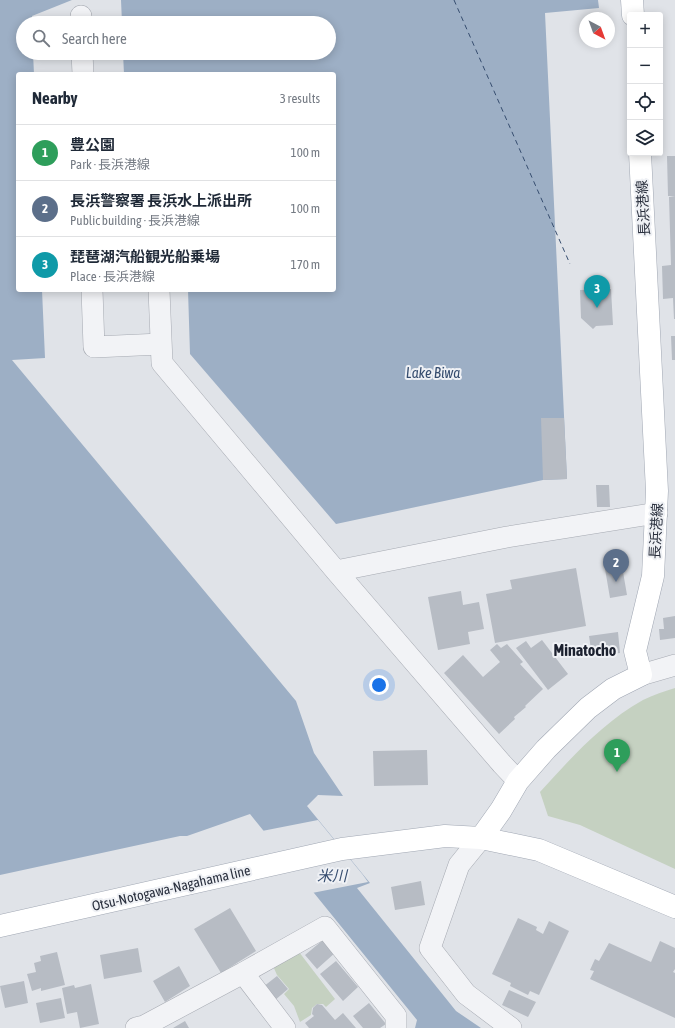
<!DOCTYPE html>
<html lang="en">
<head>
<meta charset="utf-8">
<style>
	body { margin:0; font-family:"Asap Condensed","Noto Sans JP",sans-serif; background:#f6f6f7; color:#1f2937 }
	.controls { position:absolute; right:12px; top:12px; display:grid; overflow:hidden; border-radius:4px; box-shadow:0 2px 10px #0003 }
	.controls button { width:36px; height:36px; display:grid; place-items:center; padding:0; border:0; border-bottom:1px solid #e0e1e3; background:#fff; color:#1f2937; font:20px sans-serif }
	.compass { position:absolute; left:579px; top:12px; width:36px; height:36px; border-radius:50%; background:#fff; box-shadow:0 2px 10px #0003; rotate:139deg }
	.you { position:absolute; left:379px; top:685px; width:14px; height:14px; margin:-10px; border:3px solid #fff; border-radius:50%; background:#1a73e8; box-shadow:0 0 0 6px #1a73e833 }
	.badge { display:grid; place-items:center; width:26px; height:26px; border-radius:50%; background:#d93025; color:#fff; font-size:13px; font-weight:700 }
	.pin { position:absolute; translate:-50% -33px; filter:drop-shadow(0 1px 2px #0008) }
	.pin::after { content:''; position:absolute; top:21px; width:14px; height:12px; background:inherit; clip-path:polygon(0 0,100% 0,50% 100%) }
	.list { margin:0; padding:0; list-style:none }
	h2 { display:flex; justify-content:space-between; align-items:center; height:52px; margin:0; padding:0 16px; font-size:17px }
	h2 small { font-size:13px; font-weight:400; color:#747a83 }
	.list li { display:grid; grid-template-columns:26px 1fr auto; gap:12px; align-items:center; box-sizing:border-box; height:56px; padding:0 16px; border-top:1px solid #e0e1e3 }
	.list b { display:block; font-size:15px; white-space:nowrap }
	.list p { margin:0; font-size:13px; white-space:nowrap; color:#747a83 }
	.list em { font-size:13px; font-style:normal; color:#747a83 }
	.icon { flex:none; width:22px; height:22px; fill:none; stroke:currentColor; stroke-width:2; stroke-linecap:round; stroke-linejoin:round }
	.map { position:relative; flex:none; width:675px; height:1028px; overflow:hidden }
	.search { position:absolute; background:#fff; box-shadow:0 2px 10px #0003; left:16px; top:16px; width:320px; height:44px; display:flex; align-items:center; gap:10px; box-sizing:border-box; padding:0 14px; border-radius:22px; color:#747a83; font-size:15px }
	.panel { position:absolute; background:#fff; box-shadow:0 2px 10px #0003; left:16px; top:72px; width:320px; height:220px; border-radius:4px }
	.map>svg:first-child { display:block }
</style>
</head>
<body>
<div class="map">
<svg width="675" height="1028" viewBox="0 0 675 1028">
	<rect width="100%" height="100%" fill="#e0e3e8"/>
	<path fill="#c5d1c1" d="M 675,688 L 675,869 L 580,825 L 548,816 L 540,792 C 571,758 602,723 643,700 C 653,695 665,691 675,688 Z
		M 299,952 L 335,999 L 326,1007 L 323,1004 L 317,1004 L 312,1008 L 311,1015 L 300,1022 L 294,1006 L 284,994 L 289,989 L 277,975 L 273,966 Z"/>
	<path fill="#9dafc5" d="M 0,0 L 72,0 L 32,16 L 32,23 L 23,23 L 23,53 L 33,53 L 34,74 L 18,74 L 18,290 L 42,290 L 45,358 L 12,360 L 296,701 L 314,753 L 343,796 L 318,795 L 307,806 L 370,883 L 357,888 L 456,1011 L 481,1028 L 415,1028 L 417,1020 L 250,814 L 187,836 L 180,836 L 0,875 Z
		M 121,0 L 598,0 L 599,8 L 545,13 L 567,479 L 543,480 L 336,524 L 190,354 L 188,290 L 334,290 L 334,74 L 124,74 L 123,53 L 329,53 L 329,23 L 122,23 Z"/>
	<path fill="#e0e3e8" d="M 318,820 L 363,875 L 368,882 L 312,893 L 262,831 Z"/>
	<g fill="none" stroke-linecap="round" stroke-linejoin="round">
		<path stroke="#364d6f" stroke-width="1" stroke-dasharray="5 4" stroke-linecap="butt" d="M 454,0 L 570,264"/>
	</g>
	<path fill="#b7bcc4" d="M 667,156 L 675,156 L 675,196 L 668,196 Z
		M 675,196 L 675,319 L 674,319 L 673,298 L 663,299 L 662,266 L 671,265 L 669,197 Z
		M 611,289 L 613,325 L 596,326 L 593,329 L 581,318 L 580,290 Z
		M 671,336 L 675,336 L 675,360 L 672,360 Z
		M 541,418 L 564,418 L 567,479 L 543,480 Z
		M 596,485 L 609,485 L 610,507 L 597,507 Z
		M 622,566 L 627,595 L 610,598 L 605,569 Z
		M 576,568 L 586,626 L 495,643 L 486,594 L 512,589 L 510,580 Z
		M 461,591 L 463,605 L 479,602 L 484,629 L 468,632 L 470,644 L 438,650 L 428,597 Z
		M 675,616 L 675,638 L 660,640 L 659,629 L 664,629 L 663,618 Z
		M 618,632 L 620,653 L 592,656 L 589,636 Z
		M 542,640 L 568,674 L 548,690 L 516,648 L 526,641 L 531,648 Z
		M 497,644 L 501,648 L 507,644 L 523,662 L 520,664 L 543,689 L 525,706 L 526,707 L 514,717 L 515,719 L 499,734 L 444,673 L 463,655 L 483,677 L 500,662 L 490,650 Z
		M 427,750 L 428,785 L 374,786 L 373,751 Z
		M 421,881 L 425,905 L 395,910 L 391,887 Z
		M 230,908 L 256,951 L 221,973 L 194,929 Z
		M 518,918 L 537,927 L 536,930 L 543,934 L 549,921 L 569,931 L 539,995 L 530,991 L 528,995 L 510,986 L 511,983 L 492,974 Z
		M 323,940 L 336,952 L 317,969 L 305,955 Z
		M 660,941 L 675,948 L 675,969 L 673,972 L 675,973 L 675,1018 L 590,979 L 594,971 L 590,970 L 595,959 L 599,961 L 609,943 L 651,962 Z
		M 138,948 L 142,972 L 104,979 L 100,955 Z
		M 57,952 L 65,985 L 41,991 L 41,988 L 32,991 L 27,974 L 36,972 L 34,963 L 41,961 L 40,956 Z
		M 336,961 L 358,987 L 343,1001 L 320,974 Z
		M 179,966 L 190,986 L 165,1002 L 153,981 Z
		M 277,976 L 288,989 L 274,1001 L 263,987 Z
		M 24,981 L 28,1003 L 5,1008 L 0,986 Z
		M 91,984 L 99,1024 L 80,1028 L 77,1012 L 67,1014 L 62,988 L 74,985 L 75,988 Z
		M 509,990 L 536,1002 L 528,1017 L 502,1005 Z
		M 61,998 L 65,1018 L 40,1023 L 36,1003 Z
		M 369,1003 L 386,1024 L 380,1028 L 363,1028 L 353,1016 Z
		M 317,1004 L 322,1005 L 335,1020 L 343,1013 L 356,1028 L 309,1028 L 305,1023 L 314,1016 L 312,1014 L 313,1008 Z
		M 185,1021 L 189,1028 L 173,1028 Z"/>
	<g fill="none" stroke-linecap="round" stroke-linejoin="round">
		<g stroke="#a6aab2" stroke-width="22">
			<path id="minor" d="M 81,16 L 81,23
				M 82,53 L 83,74
				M 92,290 L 94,347 L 161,344
				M 159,290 L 162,363 L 336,571 L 502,764 L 518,781
				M 336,571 L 507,537 L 657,513
				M 641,675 L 675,665
				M 481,838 L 459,865 L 430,948 L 466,994 L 511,1028
				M 243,973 L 325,927 L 396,1016 L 396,1028
				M 136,1028 L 144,1026 L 243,973 L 285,1028"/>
		</g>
		<g stroke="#a0a7b3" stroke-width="23">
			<path id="major" d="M 632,0 L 633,15
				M 481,838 L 501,810 L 518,781 L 546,749 L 588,708 L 613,689 L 641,675 L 635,651 L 653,576 L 657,491 L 640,153
				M 0,926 L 342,849 L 445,836 L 481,838 L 539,850 L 675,907"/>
		</g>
		<use href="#minor" stroke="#f2f3f6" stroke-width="21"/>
		<use href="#major" stroke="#fff" stroke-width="22"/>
	</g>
	<g text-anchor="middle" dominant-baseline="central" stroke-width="4" stroke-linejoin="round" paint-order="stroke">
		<g font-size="14" fill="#2a303e" stroke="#eff1f5">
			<text transform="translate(643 208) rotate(-93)">長浜港線</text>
			<text transform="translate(656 531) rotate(-87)">長浜港線</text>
			<text transform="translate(171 888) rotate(-13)">Otsu-Notogawa-Nagahama line</text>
		</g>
		<g font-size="15" font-style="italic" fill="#364d6f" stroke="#eff1f5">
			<text x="433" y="372">Lake Biwa</text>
			<text x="332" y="875">米川</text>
		</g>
		<g font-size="16" font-weight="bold" fill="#1c212f" stroke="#eff1f5">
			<text x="585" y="650">Minatocho</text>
		</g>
	</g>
</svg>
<div class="controls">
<button>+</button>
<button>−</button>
<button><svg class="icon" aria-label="locate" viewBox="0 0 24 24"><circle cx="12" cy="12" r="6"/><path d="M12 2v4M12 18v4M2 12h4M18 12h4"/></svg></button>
<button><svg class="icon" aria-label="layers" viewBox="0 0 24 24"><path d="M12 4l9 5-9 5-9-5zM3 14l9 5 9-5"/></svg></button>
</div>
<svg class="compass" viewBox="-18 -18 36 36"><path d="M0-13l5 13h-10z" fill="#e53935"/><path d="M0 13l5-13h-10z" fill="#747a83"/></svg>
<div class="you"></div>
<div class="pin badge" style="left:617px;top:772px;background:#2e9e5b">1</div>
<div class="pin badge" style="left:616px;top:582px;background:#5c6f8a">2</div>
<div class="pin badge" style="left:597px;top:308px;background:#0f9aa8">3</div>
<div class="search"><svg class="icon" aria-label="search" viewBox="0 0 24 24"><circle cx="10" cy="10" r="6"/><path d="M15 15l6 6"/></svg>Search here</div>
<section class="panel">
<h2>Nearby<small>3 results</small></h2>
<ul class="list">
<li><span class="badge" style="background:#2e9e5b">1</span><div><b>豊公園</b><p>Park · 長浜港線</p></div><em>100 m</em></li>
<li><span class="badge" style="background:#5c6f8a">2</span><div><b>長浜警察署 長浜水上派出所</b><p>Public building · 長浜港線</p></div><em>100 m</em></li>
<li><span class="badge" style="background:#0f9aa8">3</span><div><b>琵琶湖汽船観光船乗場</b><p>Place · 長浜港線</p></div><em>170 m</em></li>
</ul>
</section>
</div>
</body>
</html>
